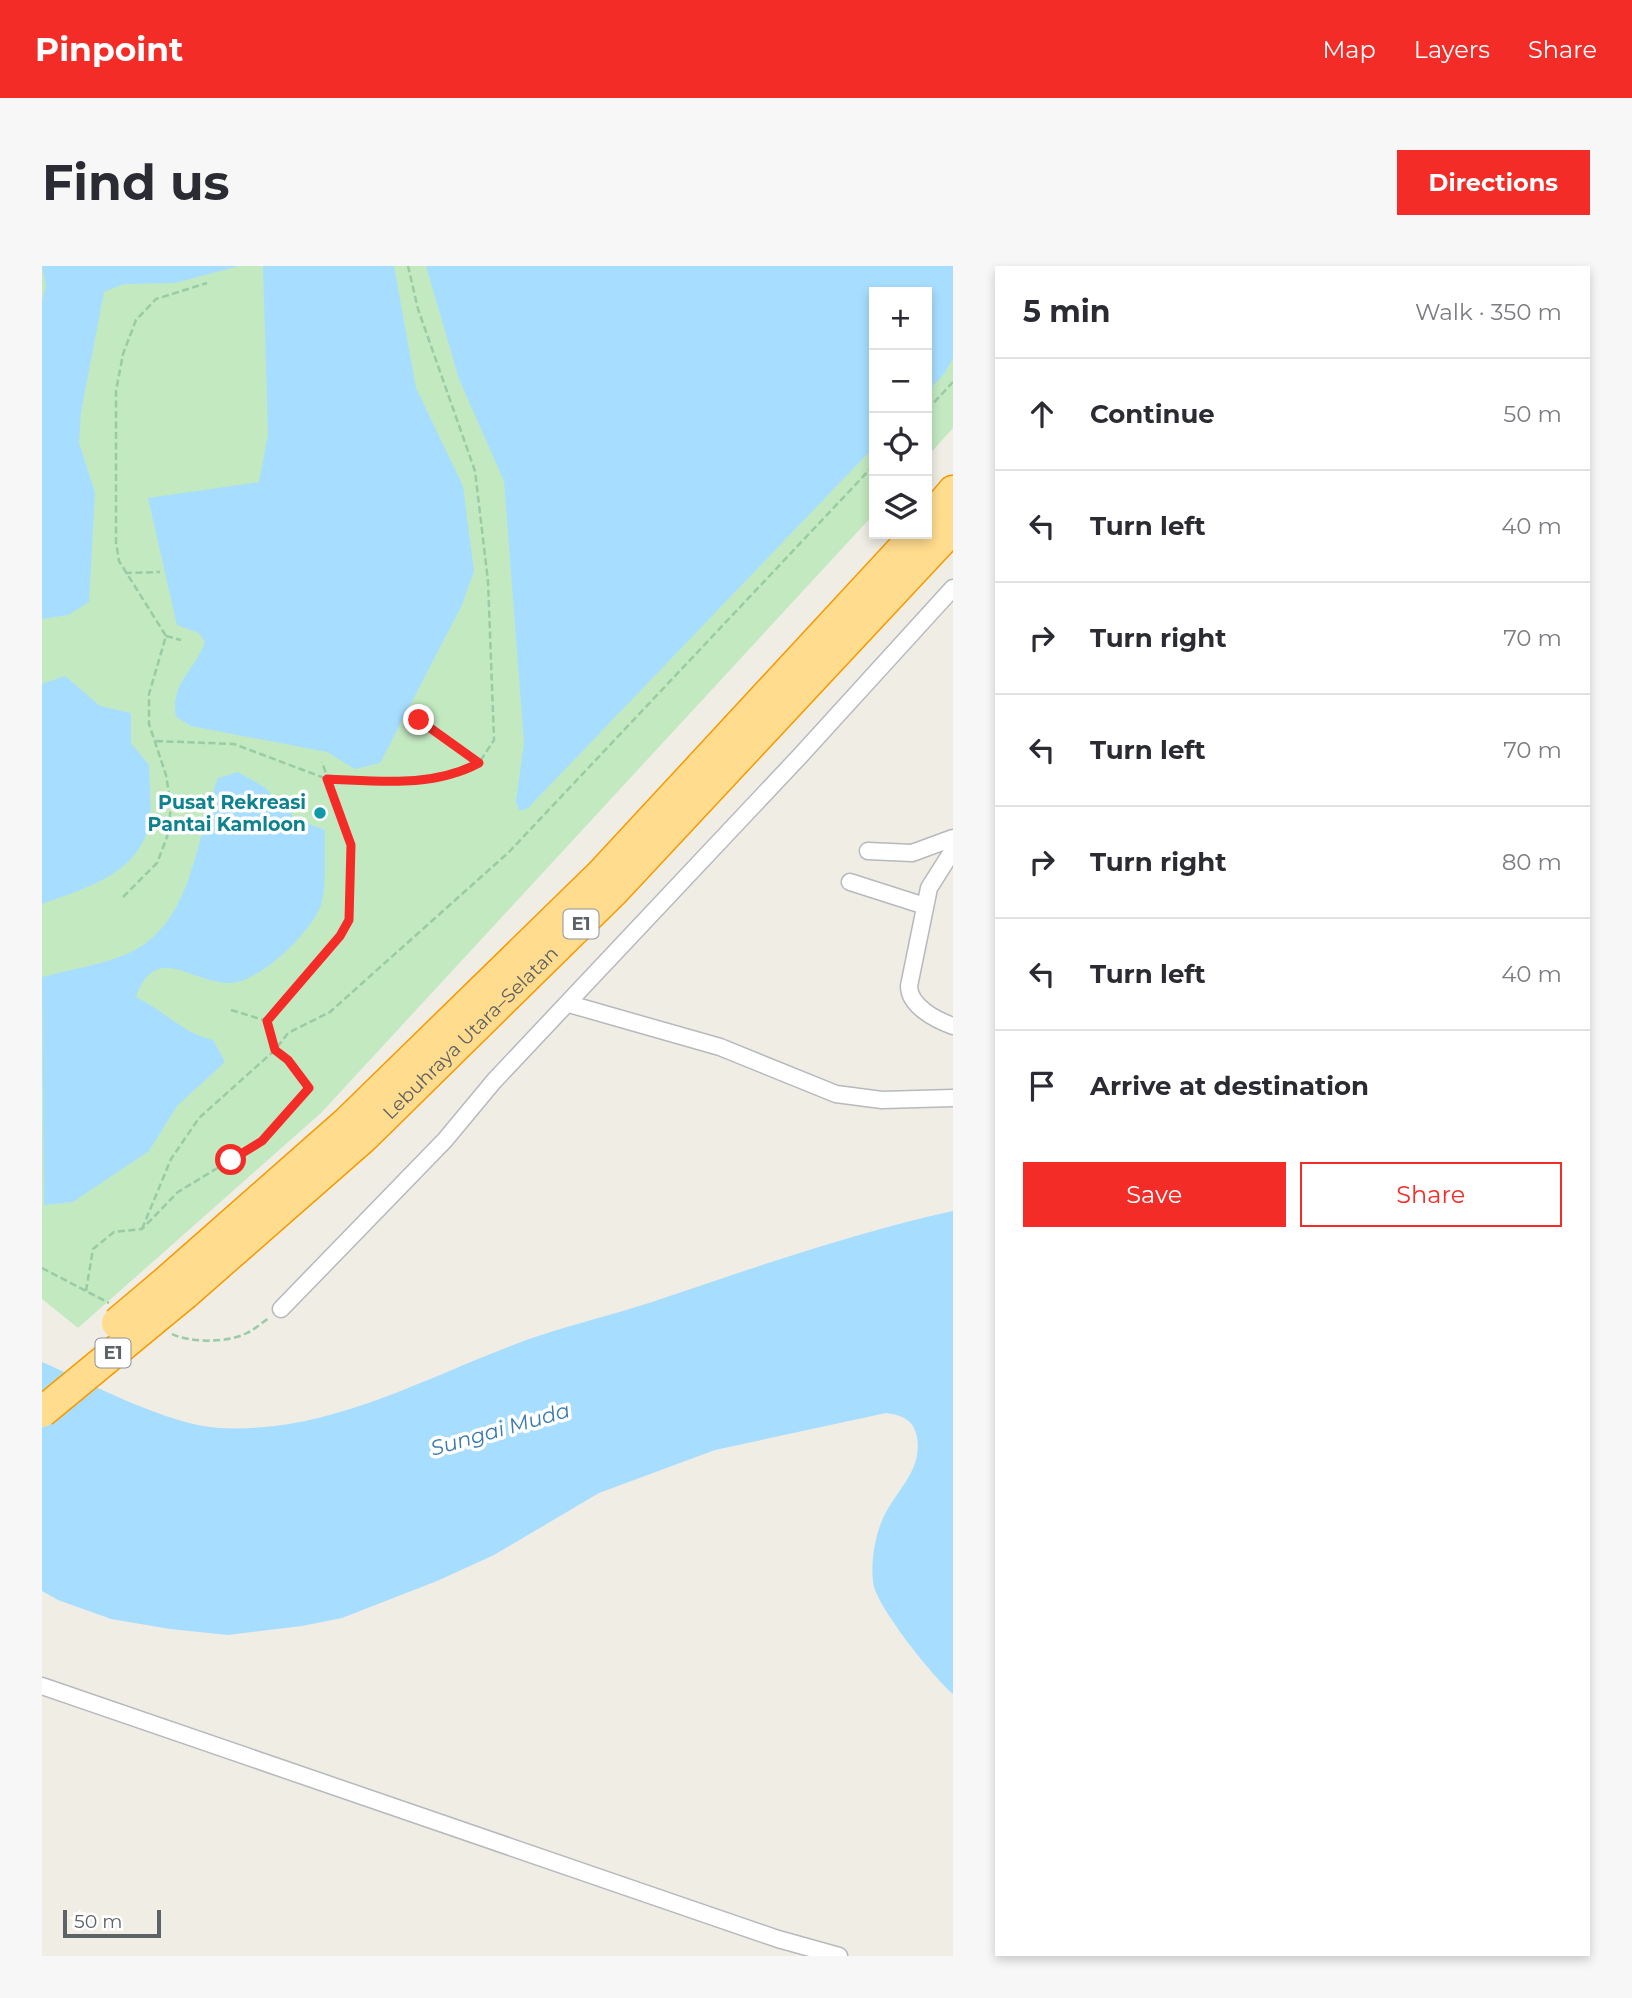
<!DOCTYPE html>
<html lang="en">
<head>
<meta charset="utf-8">
<style>
	body { margin:0; font-family:Montserrat,sans-serif; background:#f7f7f7; color:#2b2b33 }
	.controls { position:absolute; right:21px; top:21px; display:grid; overflow:hidden; border-radius:0px; box-shadow:0 4px 10px #0003 }
	.controls button { width:63px; height:63px; display:grid; place-items:center; padding:0; border:0; border-bottom:2px solid #e1e1e2; background:#fff; color:#2b2b33; font:35px sans-serif }
	.scale { position:absolute; left:21px; bottom:18px; width:98px; box-sizing:border-box; padding-left:7px; border:4px solid #5d6267; border-top:0; font-size:19px; line-height:24px; white-space:nowrap; color:#5d6267; -webkit-text-stroke:5px #fff; paint-order:stroke }
	.stop { position:absolute; width:21px; height:21px; margin:-16px; border:5px solid #f32c28; border-radius:50%; background:#fff }
	.stop.end { background:#f32c28; border-color:#fff; box-shadow:0 2px 7px #0008 }
	.list { margin:0; padding:0; list-style:none }
	h2 { display:flex; justify-content:space-between; align-items:center; height:91px; margin:0; padding:0 28px; font-size:30px }
	h2 small { font-size:23px; font-weight:400; color:#7c7c81 }
	.list li { display:grid; grid-template-columns:46px 1fr auto; gap:21px; align-items:center; box-sizing:border-box; height:112px; padding:0 28px; border-top:2px solid #e1e1e2 }
	.list b { display:block; font-size:26px; white-space:nowrap }
	.list em { font-size:23px; font-style:normal; color:#7c7c81 }
	.actions { display:flex; gap:14px; padding:21px 28px }
	.actions a { flex:1; padding:16px 0; border:2px solid #f32c28; border-radius:0px; text-align:center; font-size:24px; color:#f32c28 }
	.actions .main { background:#f32c28; color:#fff }
	.icon { flex:none; width:38px; height:38px; fill:none; stroke:currentColor; stroke-width:2; stroke-linecap:round; stroke-linejoin:round }
	.map { position:relative; flex:none; width:911px; height:1690px; overflow:hidden; border-radius:0px }
	header { display:flex; align-items:center; gap:42px; box-sizing:border-box; height:98px; padding:0 35px; background:#f32c28; color:#fff }
	header strong { font-size:33px }
	nav { display:flex; gap:38px; margin-inline-start:auto; font-size:24px }
	.intro { display:flex; align-items:center; justify-content:space-between; box-sizing:border-box; height:168px; padding:0 42px }
	h1 { margin:0; font-size:49px }
	.button { padding:18px 32px; border-radius:0px; background:#f32c28; color:#fff; font-size:24px; font-weight:700 }
	main { display:flex; gap:42px; padding:0 42px }
	aside { flex:1; background:#fff; border-radius:0px; box-shadow:0 4px 10px #0003 }
	.map>svg:first-child { display:block }
</style>
</head>
<body>
<header>
<strong>Pinpoint</strong>
<nav><a>Map</a><a>Layers</a><a>Share</a></nav>
</header>
<div class="intro"><h1>Find us</h1><a class="button">Directions</a></div>
<main>
<div class="map">
<svg width="911" height="1690" viewBox="0 0 911 1690">
	<rect width="100%" height="100%" fill="#f0ede5"/>
	<path fill="#c3e9c1" d="M 0,0 L 911,0 L 911,162 L 885,191 L 885,26 L 832,26 L 832,248 L 279,847 L 36,1062 L 0,1033 Z"/>
	<path fill="#a7deff" d="M 0,0 L 197,0 L 133,17 L 82,18 L 62,26 L 39,146 L 37,177 L 53,226 L 47,336 L 26,349 L 0,353 L 0,35 L 4,20 Z
		M 221,0 L 352,0 L 374,122 L 421,220 L 432,305 L 420,339 L 338,497 L 313,503 L 285,486 L 149,460 L 134,451 C 128,417 152,406 163,376 L 157,367 L 135,359 L 106,232 L 217,216 L 226,169 Z
		M 384,0 L 911,0 L 911,92 L 902,108 L 885,126 L 885,26 L 832,26 L 832,181 L 486,542 L 477,545 L 474,535 L 482,477 L 462,215 L 417,113 Z
		M 23,410 L 58,440 L 89,447 L 89,477 L 107,499 C 107,520 112,550 104,569 C 88,611 38,624 0,638 L 0,418 Z
		M 196,506 L 222,521 L 254,553 L 283,564 C 282,583 285,621 279,639 C 268,668 215,720 183,717 C 145,713 113,678 94,731 C 121,744 142,768 171,774 L 183,796 L 135,840 L 107,885 L 31,936 L 2,939 L 0,711 C 27,704 57,699 83,689 C 152,660 153,573 176,512 Z
		M 911,945 L 911,1428 C 892,1412 833,1339 831,1316 C 829,1297 832,1275 839,1257 C 851,1226 881,1207 875,1171 C 872,1154 860,1149 844,1147 L 673,1184 L 557,1227 L 452,1289 L 395,1315 L 300,1352 L 260,1360 L 186,1369 L 128,1363 L 69,1353 L 16,1334 L 0,1325 L 0,1096 C 50,1118 125,1159 178,1162 C 293,1168 391,1106 496,1070 C 532,1058 570,1049 607,1037 C 708,1003 807,968 911,945 Z"/>
	<g fill="none" stroke-linecap="round" stroke-linejoin="round">
		<g stroke="#b6b9bd" stroke-width="19">
			<path id="street" d="M 911,584 L 887,622 L 867,720 C 867,740 894,754 911,760
				M 826,585 L 870,587 L 911,572
				M 808,616 L 883,640
				M 527,738 L 678,781 L 794,828 L 840,834 L 911,832
				M 239,1043 L 403,874 L 452,815 L 758,490 L 911,322
				M 0,1420 L 736,1673 L 797,1690"/>
		</g>
		<g stroke="#f69a00" stroke-width="33">
			<g id="highway">
				<path d="M 885,256 L 911,225"/>
				<path d="M 127,1013 L 304,857 L 560,607 L 874,268"/>
				<path id="s1" d="M 143,1028 L 322,871 L 572,625 L 911,262"/>
			</g>
		</g>
		<path stroke="#99cba4" stroke-width="2.5" stroke-dasharray="7 3.5" stroke-linecap="butt" d="M 885,144 L 911,116
			M 83,307 L 118,306
			M 124,370 L 139,374
			M 377,455 L 437,497
			M 114,475 L 192,478 L 285,513 L 376,516 L 417,508 L 437,497 L 452,474 L 446,315 L 433,205 L 376,43 L 366,0
			M 81,631 L 115,597 L 125,571 L 129,541 L 124,509 L 107,458 L 107,428 L 124,370 L 77,295 L 74,276 L 74,125 L 81,88 L 94,54 L 114,33 L 165,17
			M 189,744 L 225,755
			M 100,963 L 129,893 L 157,852 L 233,784 L 246,767 L 288,746 L 467,586 L 832,199
			M 0,1002 L 67,1037
			M 44,1025 L 51,983 L 72,966 L 100,963 L 136,926 L 220,875 L 267,822 L 246,794 L 233,784 L 225,755 L 298,670 L 307,654 L 309,579 L 280,496
			M 130,1068 C 148,1077 186,1077 205,1067 C 213,1063 221,1056 228,1051"/>
		<use href="#street" stroke="#fff" stroke-width="16"/>
		<use href="#highway" stroke="#ffdc8e" stroke-width="30"/>
		<g stroke="#f69a00" stroke-width="33" stroke-linecap="butt">
			<path id="highway-bridge" d="M 75,1057 L 127,1013
				M 0,1146 L 143,1028"/>
		</g>
		<use href="#highway-bridge" stroke="#ffdc8e" stroke-width="30"/>
	</g>
	<g fill="none" stroke-linecap="round" stroke-linejoin="round">
		<path stroke="#f32c28" stroke-width="9" d="M 189,894 L 220,875 L 267,822 L 246,794 L 233,784 L 225,755 L 298,670 L 307,654 L 309,579 L 285,513 C 337,515 390,522 437,497 L 377,454"/>
	</g>
	<circle fill="#0f9aa8" stroke="#fff" stroke-width="2.5" cx="278" cy="547" r="7"/>
	<g text-anchor="middle" dominant-baseline="central" stroke-width="7" stroke-linejoin="round" paint-order="stroke">
		<g fill="#fff" stroke="#8e9195" stroke-width="2">
			<rect x="521.5" y="643.5" width="35" height="29" rx="5"/>
			<rect x="53.5" y="1072.5" width="35" height="29" rx="5"/>
		</g>
		<g font-size="18" font-weight="bold" fill="#5d6267">
			<text x="539" y="658">E1</text>
			<text x="71" y="1087">E1</text>
		</g>
		<g font-size="19" font-weight="bold" fill="#0d838f" stroke="#fff" text-anchor="end">
			<text x="264" y="536">Pusat Rekreasi<tspan x="264" dy="22">Pantai Kamloon</tspan></text>
		</g>
		<g font-size="19" fill="#5d6267" stroke="#fff">
			<text stroke="none"><textPath href="#s1" startOffset="387">Lebuhraya Utara–Selatan</textPath></text>
		</g>
		<g font-size="21" font-style="italic" fill="#3a7aaf" stroke="#fff">
			<text transform="translate(458 1163) rotate(-16)">Sungai Muda</text>
		</g>
	</g>
</svg>
<div class="controls">
<button>+</button>
<button>−</button>
<button><svg class="icon" aria-label="locate" viewBox="0 0 24 24"><circle cx="12" cy="12" r="6"/><path d="M12 2v4M12 18v4M2 12h4M18 12h4"/></svg></button>
<button><svg class="icon" aria-label="layers" viewBox="0 0 24 24"><path d="M12 4l9 5-9 5-9-5zM3 14l9 5 9-5"/></svg></button>
</div>
<div class="scale">50 m</div>
<div class="stop" style="left:189px;top:894px"></div>
<div class="stop end" style="left:377px;top:454px"></div>
</div>
<aside>
<h2>5 min<small>Walk · 350 m</small></h2>
<ul class="list">
<li><svg class="icon" aria-label="ahead" viewBox="0 0 24 24"><path d="M12 20V5M6 11l6-6 6 6"/></svg><div><b>Continue</b></div><em>50 m</em></li>
<li><svg class="icon" aria-label="left" viewBox="0 0 24 24"><path d="M17 20v-9H6M10 6l-5 5 5 5"/></svg><div><b>Turn left</b></div><em>40 m</em></li>
<li><svg class="icon" aria-label="right" viewBox="0 0 24 24"><path d="M7 20v-9h11M14 6l5 5-5 5"/></svg><div><b>Turn right</b></div><em>70 m</em></li>
<li><svg class="icon" aria-label="left" viewBox="0 0 24 24"><path d="M17 20v-9H6M10 6l-5 5 5 5"/></svg><div><b>Turn left</b></div><em>70 m</em></li>
<li><svg class="icon" aria-label="right" viewBox="0 0 24 24"><path d="M7 20v-9h11M14 6l5 5-5 5"/></svg><div><b>Turn right</b></div><em>80 m</em></li>
<li><svg class="icon" aria-label="left" viewBox="0 0 24 24"><path d="M17 20v-9H6M10 6l-5 5 5 5"/></svg><div><b>Turn left</b></div><em>40 m</em></li>
<li><svg class="icon" aria-label="arrive" viewBox="0 0 24 24"><path d="M6 21V4h12l-3 4 3 4H6"/></svg><div><b>Arrive at destination</b></div></li>
</ul>
<div class="actions"><a class="main">Save</a><a>Share</a></div>
</aside>
</main>
</body>
</html>
